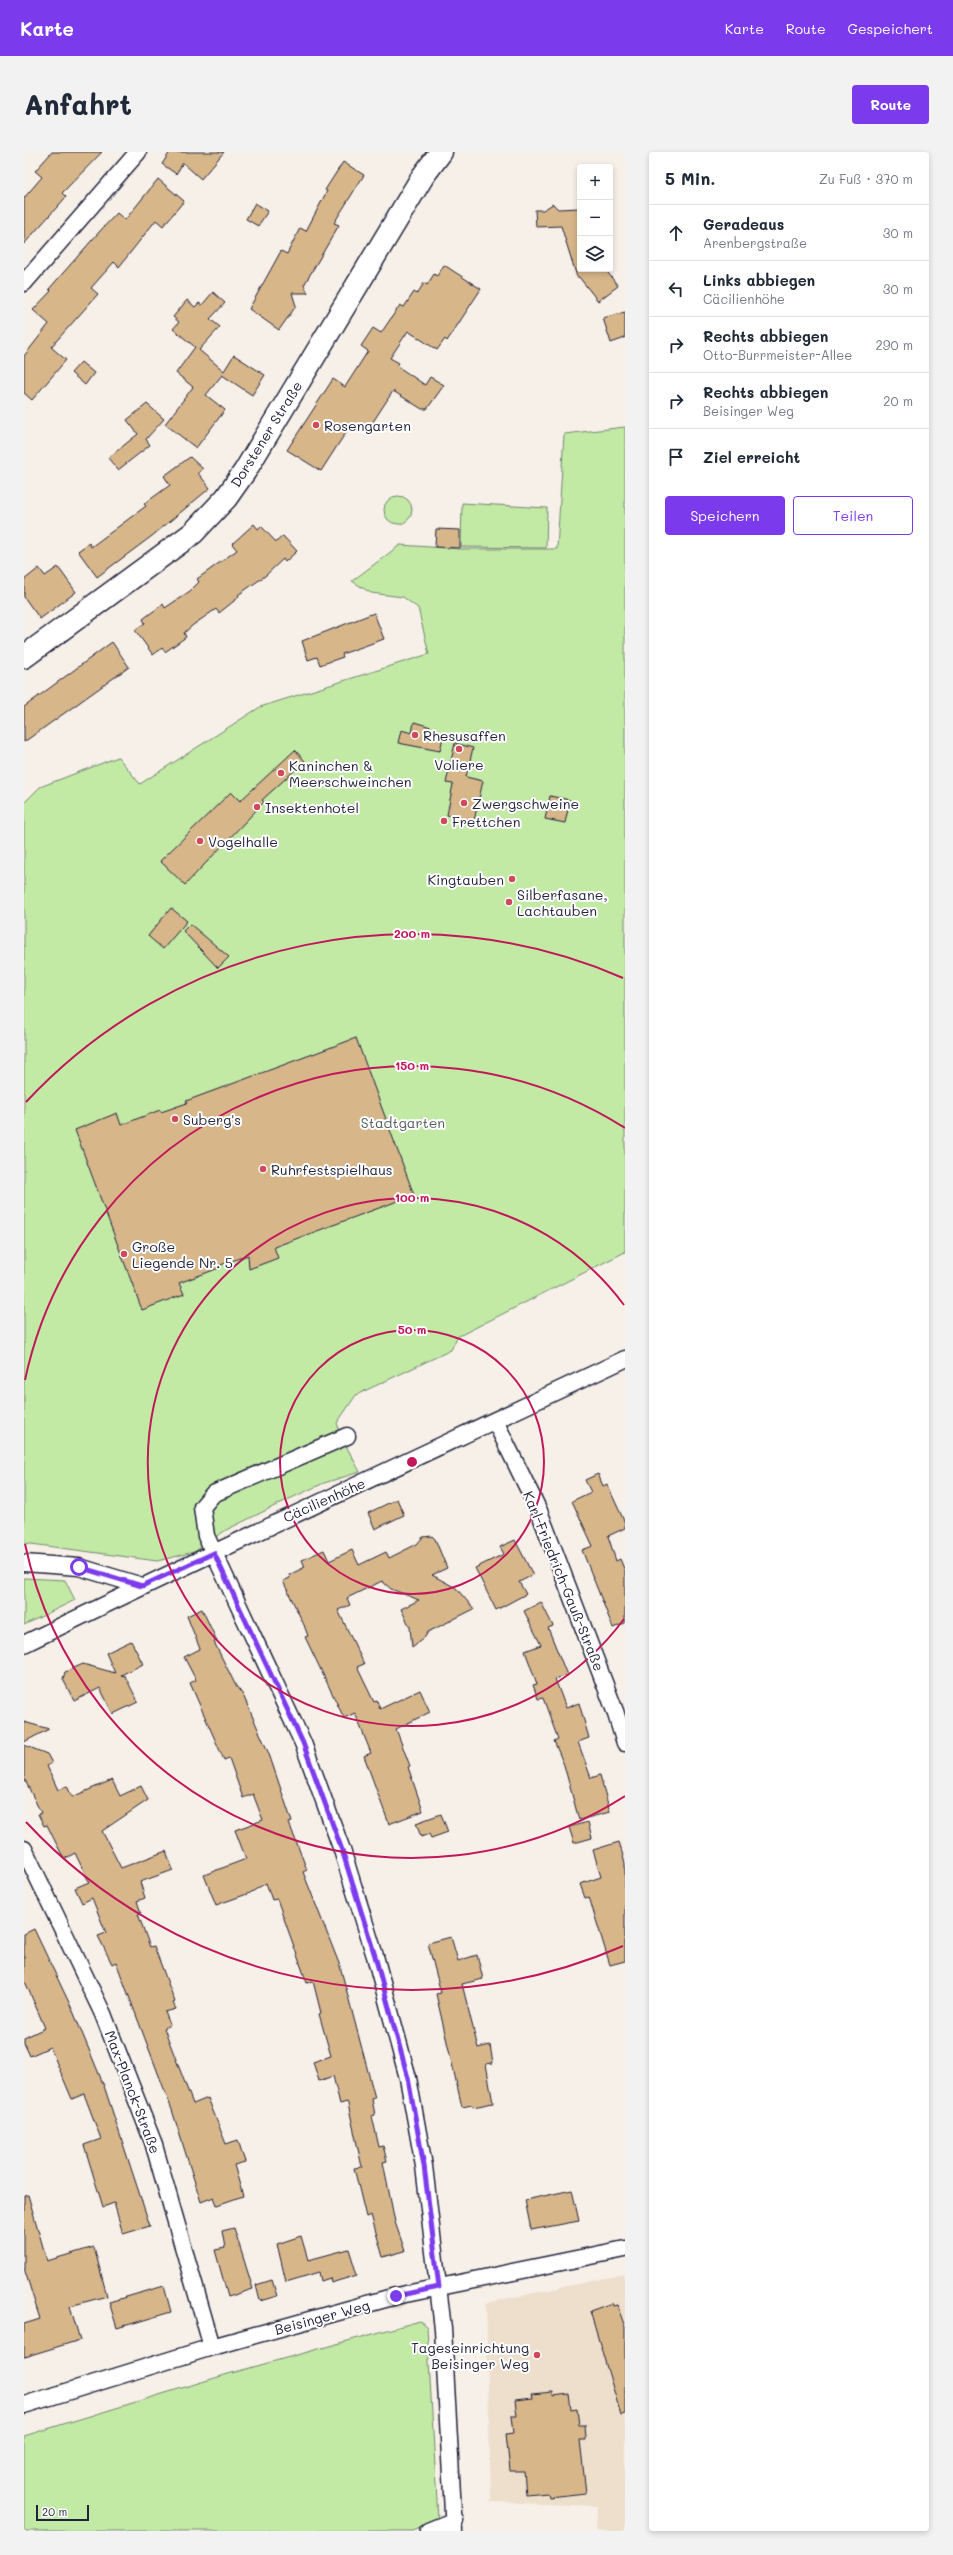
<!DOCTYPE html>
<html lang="de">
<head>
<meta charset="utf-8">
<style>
	body { margin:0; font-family:Mali,sans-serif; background:#f2f2f3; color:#1f2937 }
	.controls { position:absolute; right:12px; top:12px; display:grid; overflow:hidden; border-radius:4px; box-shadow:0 2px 6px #0003 }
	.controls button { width:36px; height:36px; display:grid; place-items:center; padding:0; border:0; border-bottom:1px solid #e0e1e3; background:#fff; color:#1f2937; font:20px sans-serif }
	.scale { position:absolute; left:12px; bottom:10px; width:53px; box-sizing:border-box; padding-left:4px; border:2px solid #22223b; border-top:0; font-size:11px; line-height:14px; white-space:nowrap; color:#22223b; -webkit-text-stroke:3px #fff; paint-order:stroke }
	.stop { position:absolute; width:12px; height:12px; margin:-9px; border:3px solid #7c3aed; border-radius:50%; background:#fff }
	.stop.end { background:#7c3aed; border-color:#fff; box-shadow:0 1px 4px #0008 }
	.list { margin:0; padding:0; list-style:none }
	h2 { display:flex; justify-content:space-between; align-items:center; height:52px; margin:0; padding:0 16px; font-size:17px }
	h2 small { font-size:13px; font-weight:400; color:#747a83 }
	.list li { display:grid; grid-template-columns:26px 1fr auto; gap:12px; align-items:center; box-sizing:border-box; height:56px; padding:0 16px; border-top:1px solid #e0e1e3 }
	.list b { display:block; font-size:15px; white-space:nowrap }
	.list p { margin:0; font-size:13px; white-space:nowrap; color:#747a83 }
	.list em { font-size:13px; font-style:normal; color:#747a83 }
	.actions { display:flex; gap:8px; padding:12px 16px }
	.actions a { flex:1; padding:9px 0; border:1px solid #7c3aed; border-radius:4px; text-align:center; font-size:14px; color:#7c3aed }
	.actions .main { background:#7c3aed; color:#fff }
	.icon { flex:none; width:22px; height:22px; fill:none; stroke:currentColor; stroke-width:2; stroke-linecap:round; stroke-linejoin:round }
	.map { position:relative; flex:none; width:601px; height:2379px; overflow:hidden; border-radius:4px }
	header { display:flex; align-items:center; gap:24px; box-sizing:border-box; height:56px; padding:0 20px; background:#7c3aed; color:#fff }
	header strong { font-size:19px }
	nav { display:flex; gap:22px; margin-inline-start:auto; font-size:14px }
	.intro { display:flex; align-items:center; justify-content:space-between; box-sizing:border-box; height:96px; padding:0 24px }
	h1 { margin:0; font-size:28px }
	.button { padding:10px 18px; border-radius:4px; background:#7c3aed; color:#fff; font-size:14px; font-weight:700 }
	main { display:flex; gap:24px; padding:0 24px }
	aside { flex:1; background:#fff; border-radius:4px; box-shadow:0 2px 6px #0003 }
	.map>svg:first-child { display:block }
</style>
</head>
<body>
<header>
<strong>Karte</strong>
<nav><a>Karte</a><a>Route</a><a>Gespeichert</a></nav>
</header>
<div class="intro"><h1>Anfahrt</h1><a class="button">Route</a></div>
<main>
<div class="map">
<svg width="601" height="2379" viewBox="0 0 601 2379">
	<rect width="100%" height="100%" fill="#f7f0e8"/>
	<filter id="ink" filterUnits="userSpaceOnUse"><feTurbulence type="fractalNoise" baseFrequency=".025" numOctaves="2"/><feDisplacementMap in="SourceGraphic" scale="8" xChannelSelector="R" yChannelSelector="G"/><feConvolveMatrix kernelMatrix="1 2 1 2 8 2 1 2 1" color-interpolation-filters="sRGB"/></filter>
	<g filter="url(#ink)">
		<path fill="#eddfcc" d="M 601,2122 L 601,2379 L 572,2379 L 573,2354 L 467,2350 L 462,2151 Z"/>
		<path fill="#c2eaa5" stroke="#728670" d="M 601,275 L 601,1100 L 433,1185 L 427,1198 L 332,1243 L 313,1271 L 318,1286 L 336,1320 L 300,1331 L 263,1348 L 202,1378 L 170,1400 L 133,1409 L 0,1391 L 0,651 L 16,635 L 94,605 L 116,632 L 236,555 L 405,502 L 394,456 L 379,445 L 347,441 L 328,429 L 376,393 L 436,397 L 533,397 L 540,282 Z
			M360 358a14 14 0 1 1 28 0a14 14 0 1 1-28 0Z
			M 438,351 L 523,356 L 522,396 L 437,395 Z
			M 0,1426 L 41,1428 L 51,1448 L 0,1473 Z
			M 396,2169 L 403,2175 L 414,2367 L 387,2379 L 0,2379 L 0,2284 L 204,2222 Z"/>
		<path fill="#d7b68a" stroke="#22223b" d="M 28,0 L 78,0 L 38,41 L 42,45 L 0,92 L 0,46 L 18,25 L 11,19 Z
			M 146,0 L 200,0 L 177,27 L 159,11 L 152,22 L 138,12 Z
			M 319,10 L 340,23 L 310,71 L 315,73 L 280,133 L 284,141 L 268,141 L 272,154 L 255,178 L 225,157 L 257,99 L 263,102 L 276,76 L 282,79 L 303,39 L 301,38 Z
			M 134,27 L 160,49 L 139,74 L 132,68 L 95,115 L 90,110 L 67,136 L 74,142 L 27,195 L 42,208 L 8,248 L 0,241 L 0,204 L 25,172 L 9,158 L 27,139 L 25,137 L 76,79 L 93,61 L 101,68 Z
			M 231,51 L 244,59 L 234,74 L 222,67 Z
			M 529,52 L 534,57 L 556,56 L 556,117 L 581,117 L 594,134 L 574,149 L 555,125 L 553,125 L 537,74 L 512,75 L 511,58 L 519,58 Z
			M 420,113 L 457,137 L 423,189 L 421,187 L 413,198 L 384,179 L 366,206 L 375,211 L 373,214 L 401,233 L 406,225 L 420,233 L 403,257 L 398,257 L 369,239 L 345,276 L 336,271 L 331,278 L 326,274 L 297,319 L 263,298 L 309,227 L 321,235 L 344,199 L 337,194 L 349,176 L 357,181 L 376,153 L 380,155 L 390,140 L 393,142 L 400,131 L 403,133 L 410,122 L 413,124 Z
			M 189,140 L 201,151 L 186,167 L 196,175 L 175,198 L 200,219 L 210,203 L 241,223 L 228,243 L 198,223 L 182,243 L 201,258 L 172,296 L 141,272 L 169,235 L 152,221 L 171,195 L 149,177 L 155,170 L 149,165 L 163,148 L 171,155 L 175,151 L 178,153 Z
			M 601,160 L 601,186 L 587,191 L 579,166 Z
			M 57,210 L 70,221 L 61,233 L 47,221 Z
			M 123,252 L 140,267 L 122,287 L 126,293 L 94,318 L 84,306 L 114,282 L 103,268 Z
			M 166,305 L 179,317 L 174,321 L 186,336 L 128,384 L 73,425 L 54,399 L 65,391 L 67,395 L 122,354 L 120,352 L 146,333 L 140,324 Z
			M 230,372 L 234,377 L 237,374 L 252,390 L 259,384 L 273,399 L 261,410 L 259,407 L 241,424 L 214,443 L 215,445 L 195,461 L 192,457 L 169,473 L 160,481 L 162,485 L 141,500 L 138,496 L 129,503 L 111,478 L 121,471 L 119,467 L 139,452 L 141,456 L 166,439 L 175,430 L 173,427 L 213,398 L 208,392 Z
			M 412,377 L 436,378 L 436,396 L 411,395 Z
			M 34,415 L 52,440 L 16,467 L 0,445 L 0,428 L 15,416 L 21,424 Z
			M 350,461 L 360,487 L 318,502 L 319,505 L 296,513 L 293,505 L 284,508 L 278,489 Z
			M 88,490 L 105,515 L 0,590 L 0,555 Z
			M 390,570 L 407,575 L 406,581 L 419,585 L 416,599 L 374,591 L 377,578 L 388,581 Z
			M 431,591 L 449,596 L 442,625 L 459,629 L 450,669 L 423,663 L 429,632 L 422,631 Z
			M 271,598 L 281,609 L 238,648 L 240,650 L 161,733 L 136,709 L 207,640 L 216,649 Z
			M 526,644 L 546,648 L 541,671 L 521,667 Z
			M 147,756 L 163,769 L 139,797 L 124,784 Z
			M 166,772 L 205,805 L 194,816 L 159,779 Z
			M 332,886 L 390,1043 L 250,1095 L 254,1106 L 225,1117 L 224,1103 L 194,1114 L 195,1116 L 155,1131 L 160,1142 L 118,1158 L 51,978 L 93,961 L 97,973 L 136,958 L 137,960 L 163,951 L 162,949 Z
			M 574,1322 L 579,1334 L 583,1332 L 601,1371 L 601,1376 L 584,1384 L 592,1409 L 596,1407 L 601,1419 L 601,1471 L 589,1476 L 558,1398 L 569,1394 L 548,1349 L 567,1340 L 561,1328 Z
			M 373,1347 L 380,1363 L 351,1377 L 344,1361 Z
			M 408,1384 L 411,1387 L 423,1416 L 408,1423 L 432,1436 L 450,1457 L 404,1480 L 401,1485 L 388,1495 L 386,1475 L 377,1457 L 395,1448 L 367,1437 L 358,1429 L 323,1446 L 326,1453 L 314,1458 L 340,1512 L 333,1515 L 350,1550 L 353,1549 L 356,1557 L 396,1538 L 406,1560 L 372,1577 L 386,1614 L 384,1615 L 399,1659 L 365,1672 L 340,1604 L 347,1601 L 331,1561 L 320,1566 L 281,1485 L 284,1484 L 280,1473 L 259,1429 L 266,1426 L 265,1423 L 281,1415 L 278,1408 L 300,1398 L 305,1409 L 328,1398 L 335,1413 L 362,1400 L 365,1406 L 393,1392 L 399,1385 Z
			M 491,1388 L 509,1423 L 495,1430 L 502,1442 L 472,1458 L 451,1416 L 480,1402 L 476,1395 Z
			M 517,1450 L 529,1474 L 524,1476 L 543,1523 L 531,1527 L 542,1556 L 555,1551 L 565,1586 L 554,1590 L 567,1626 L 576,1623 L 586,1660 L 555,1668 L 540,1613 L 530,1589 L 534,1587 L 519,1546 L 514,1547 L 509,1533 L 513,1532 L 501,1499 L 517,1493 L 500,1459 Z
			M 178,1457 L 193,1489 L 190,1490 L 212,1534 L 219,1543 L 245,1602 L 268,1670 L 265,1671 L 283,1718 L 279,1720 L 316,1814 L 351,1946 L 348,1947 L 351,1963 L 348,1964 L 355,1995 L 359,1994 L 363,2009 L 359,2010 L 371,2070 L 381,2099 L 359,2105 L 347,2063 L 342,2065 L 330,2016 L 338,2015 L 324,1952 L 323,1950 L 316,1952 L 309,1924 L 295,1929 L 289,1910 L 307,1904 L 295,1862 L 297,1861 L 289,1829 L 283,1831 L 253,1747 L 248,1748 L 242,1731 L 226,1741 L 192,1753 L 180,1723 L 222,1707 L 211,1678 L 239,1668 L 229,1642 L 219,1646 L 205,1606 L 200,1608 L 166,1531 L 172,1528 L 160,1505 L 176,1497 L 163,1464 Z
			M 107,1489 L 119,1512 L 97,1523 L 101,1524 L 114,1550 L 89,1562 L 76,1536 L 50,1549 L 39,1527 L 41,1520 L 59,1512 L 91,1521 L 82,1501 Z
			M 0,1570 L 25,1577 L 0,1590 Z
			M 0,1593 L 23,1602 L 28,1611 L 23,1614 L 34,1638 L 43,1634 L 48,1645 L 88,1628 L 96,1644 L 117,1634 L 124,1648 L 78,1679 L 97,1716 L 142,1699 L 149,1718 L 116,1730 L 121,1746 L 113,1749 L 117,1761 L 114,1762 L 126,1795 L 130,1794 L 151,1850 L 149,1851 L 152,1857 L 141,1860 L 146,1873 L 140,1876 L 169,1952 L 184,1946 L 202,1992 L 214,1988 L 221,2010 L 210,2013 L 219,2044 L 193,2053 L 190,2045 L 177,2050 L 148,1958 L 92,1810 L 88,1812 L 74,1784 L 82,1781 L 68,1746 L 58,1751 L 51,1736 L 65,1730 L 51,1701 L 40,1707 L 23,1673 L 20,1674 L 14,1662 L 17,1661 L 0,1626 Z
			M 417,1662 L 424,1680 L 407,1686 L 405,1682 L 397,1685 L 392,1671 Z
			M 564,1670 L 568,1686 L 550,1691 L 545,1675 Z
			M 595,1690 L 601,1711 L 601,1809 L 586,1813 L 565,1745 L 561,1746 L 556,1732 L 577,1725 L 569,1698 Z
			M 10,1777 L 49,1859 L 80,1934 L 126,2074 L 99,2082 L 90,2051 L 79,2055 L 60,1993 L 77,1987 L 60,1942 L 48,1947 L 26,1895 L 6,1904 L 0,1891 L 0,1886 L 21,1876 L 0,1827 L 0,1782 Z
			M 427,1785 L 434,1809 L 453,1803 L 459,1827 L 438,1832 L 454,1896 L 466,1893 L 469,1911 L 462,1912 L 469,1951 L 449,1955 L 448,1953 L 438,1955 L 412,1842 L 417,1841 L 404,1791 Z
			M 548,2038 L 555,2069 L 507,2078 L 501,2048 Z
			M 4,2043 L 23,2109 L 70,2095 L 83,2144 L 46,2154 L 56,2188 L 0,2205 L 0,2172 L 16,2167 L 0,2116 L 0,2044 Z
			M 210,2076 L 229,2137 L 204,2145 L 191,2098 L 201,2096 L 198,2079 Z
			M 277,2084 L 284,2108 L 325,2097 L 333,2123 L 307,2131 L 306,2126 L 297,2129 L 295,2120 L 262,2130 L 253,2092 Z
			M 248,2128 L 253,2144 L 236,2149 L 232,2133 Z
			M 140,2134 L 147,2160 L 93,2176 L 85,2150 Z
			M 588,2151 L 589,2154 L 593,2153 L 601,2175 L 601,2262 L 597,2263 L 566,2159 Z
			M 529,2240 L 529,2244 L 545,2242 L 547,2258 L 553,2257 L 555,2273 L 561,2273 L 562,2288 L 556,2288 L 562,2341 L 525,2345 L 524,2341 L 502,2343 L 500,2319 L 486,2319 L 482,2282 L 489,2281 L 487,2264 L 493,2264 L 491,2248 L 508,2246 L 507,2242 Z"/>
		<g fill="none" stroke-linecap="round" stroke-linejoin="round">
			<g stroke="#22223b" stroke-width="19">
				<path id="minor" d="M 0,131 L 114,0
					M 471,1269 L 515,1359 L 591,1559 L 601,1591
					M 323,1284 L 189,1342 L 178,1355 L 182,1384 L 279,1591 L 318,1698 L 351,1804 L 384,1926 L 400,2014 L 419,2177 L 430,2379
					M 0,1411 L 55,1415 L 118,1434
					M 0,1492 C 199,1395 400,1302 601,1207
					M 0,1697 L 79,1862 L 129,1990 L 188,2195
					M 0,2253 L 188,2195 L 372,2144 L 601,2097
					M 404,2379 L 431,2368"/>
			</g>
			<g stroke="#22223b" stroke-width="25">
				<path id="secondary" d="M 0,505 L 169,381 L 202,346 L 221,319 L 399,24 L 417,0"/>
			</g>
			<use href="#minor" stroke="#fff" stroke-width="16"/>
			<use href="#secondary" stroke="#fff" stroke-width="22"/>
		</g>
	</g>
	<g fill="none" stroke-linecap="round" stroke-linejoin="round" filter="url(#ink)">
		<path stroke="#7c3aed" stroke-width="5" d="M 55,1415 L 118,1434 L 190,1401 L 279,1591 L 318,1698 L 351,1804 L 384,1926 L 400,2014 L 415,2135 L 372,2144"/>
	</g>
	<g fill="none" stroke="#c2185b" stroke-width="2">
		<circle cx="388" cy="1310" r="132"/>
		<path d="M600 1467A264 264 0 1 1 600 1153"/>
		<path d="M601 1644A396 396 0 0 1 1 1392M1 1228A396 396 0 0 1 601 976"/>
		<path d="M599 1794A528 528 0 0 1 2 1670M2 950A528 528 0 0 1 599 826"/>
	</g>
	<g fill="#d1495b" stroke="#fff" stroke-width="1.5">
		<circle cx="292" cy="273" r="4"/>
		<circle cx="391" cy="583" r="4"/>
		<circle cx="435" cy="597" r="4"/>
		<circle cx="257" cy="621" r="4"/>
		<circle cx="440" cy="651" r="4"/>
		<circle cx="233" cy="655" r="4"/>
		<circle cx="420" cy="669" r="4"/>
		<circle cx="176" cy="689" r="4"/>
		<circle cx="488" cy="727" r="4"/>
		<circle cx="485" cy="750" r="4"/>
		<circle cx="151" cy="967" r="4"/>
		<circle cx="239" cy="1017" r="4"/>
		<circle cx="100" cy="1102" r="4"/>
		<circle cx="513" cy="2203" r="4"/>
	</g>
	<g text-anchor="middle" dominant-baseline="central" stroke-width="4" stroke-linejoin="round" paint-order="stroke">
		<g font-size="14" fill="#22223b" stroke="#fff" text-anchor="start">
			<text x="300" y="273">Rosengarten</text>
			<text x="399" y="583">Rhesusaffen</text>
			<text x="435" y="612" text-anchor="middle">Voliere</text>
			<text x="265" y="613">Kaninchen &amp;<tspan x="265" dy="16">Meerschweinchen</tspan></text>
			<text x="448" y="651">Zwergschweine</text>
			<text x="241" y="655">Insektenhotel</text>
			<text x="428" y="669">Frettchen</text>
			<text x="184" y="689">Vogelhalle</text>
			<text x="480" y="727" text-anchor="end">Kingtauben</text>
			<text x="493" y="742">Silberfasane,<tspan x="493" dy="16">Lachtauben</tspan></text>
			<text x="159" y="967">Suberg's</text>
			<text x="247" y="1017">Ruhrfestspielhaus</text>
			<text x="108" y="1094">Große<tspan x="108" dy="16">Liegende Nr. 5</tspan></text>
			<text x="505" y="2195" text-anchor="end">Tageseinrichtung<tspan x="505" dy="16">Beisinger Weg</tspan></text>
		</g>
		<g font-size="14" fill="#22223b" stroke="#fff">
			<text transform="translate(242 282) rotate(-58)">Dorstener Straße</text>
			<text transform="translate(300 1348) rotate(-24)">Cäcilienhöhe</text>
			<text transform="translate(540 1429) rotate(68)">Karl-Friedrich-Gauß-Straße</text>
			<text transform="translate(109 1940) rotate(69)">Max-Planck-Straße</text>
			<text transform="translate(298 2165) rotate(-15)">Beisinger Weg</text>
		</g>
		<g font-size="14" fill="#525e5b" stroke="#fff">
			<text x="379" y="970">Stadtgarten</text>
		</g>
	</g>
	<circle cx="388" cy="1310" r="6" fill="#c2185b" stroke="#fff" stroke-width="2"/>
	<g font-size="12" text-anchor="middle" font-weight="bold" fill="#c2185b" stroke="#fff" stroke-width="4" stroke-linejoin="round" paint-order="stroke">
		<text x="388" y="786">200 m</text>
		<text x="388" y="918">150 m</text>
		<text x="388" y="1050">100 m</text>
		<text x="388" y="1182">50 m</text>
	</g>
</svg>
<div class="controls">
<button>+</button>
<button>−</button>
<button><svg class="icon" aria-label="layers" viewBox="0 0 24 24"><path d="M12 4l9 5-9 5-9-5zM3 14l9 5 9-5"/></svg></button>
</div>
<div class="scale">20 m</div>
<div class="stop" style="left:55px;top:1415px"></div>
<div class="stop end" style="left:372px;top:2144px"></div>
</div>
<aside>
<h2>5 Min.<small>Zu Fuß · 370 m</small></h2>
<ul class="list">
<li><svg class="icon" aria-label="ahead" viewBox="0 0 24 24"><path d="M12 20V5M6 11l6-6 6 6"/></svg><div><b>Geradeaus</b><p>Arenbergstraße</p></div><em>30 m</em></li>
<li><svg class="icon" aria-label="left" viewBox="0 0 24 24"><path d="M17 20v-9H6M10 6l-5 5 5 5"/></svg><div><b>Links abbiegen</b><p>Cäcilienhöhe</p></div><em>30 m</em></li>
<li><svg class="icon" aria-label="right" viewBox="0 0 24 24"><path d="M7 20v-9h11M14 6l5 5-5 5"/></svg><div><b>Rechts abbiegen</b><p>Otto-Burrmeister-Allee</p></div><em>290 m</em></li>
<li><svg class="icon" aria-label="right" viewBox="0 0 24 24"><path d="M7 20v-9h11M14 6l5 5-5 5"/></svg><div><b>Rechts abbiegen</b><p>Beisinger Weg</p></div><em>20 m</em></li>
<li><svg class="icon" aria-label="arrive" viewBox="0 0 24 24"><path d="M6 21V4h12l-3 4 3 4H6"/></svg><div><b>Ziel erreicht</b></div></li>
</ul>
<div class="actions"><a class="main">Speichern</a><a>Teilen</a></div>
</aside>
</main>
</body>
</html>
